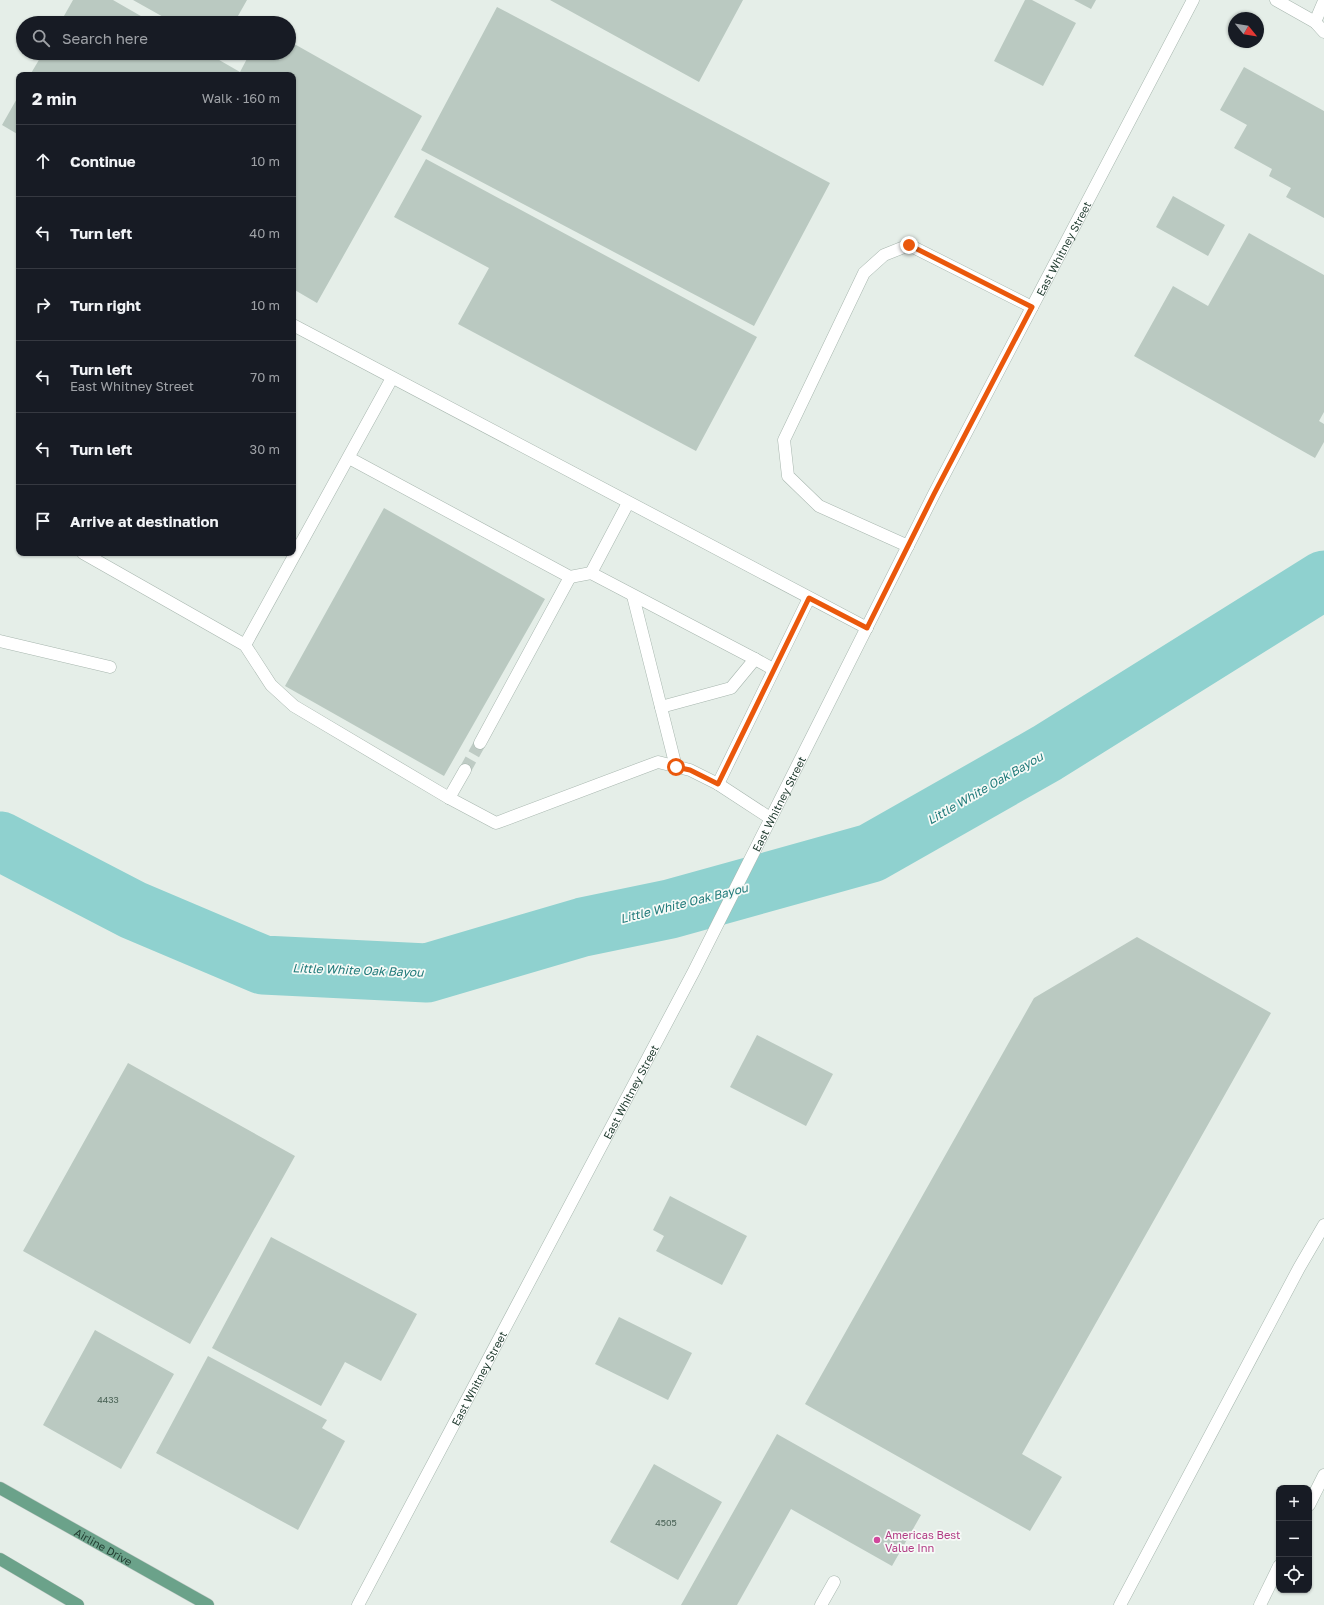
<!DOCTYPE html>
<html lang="en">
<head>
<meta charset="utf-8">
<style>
	body { margin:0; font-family:"Golos Text",sans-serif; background:#20242c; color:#f1f3f6 }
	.controls { position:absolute; right:12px; bottom:12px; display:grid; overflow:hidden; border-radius:8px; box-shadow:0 1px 3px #0004 }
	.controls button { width:36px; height:36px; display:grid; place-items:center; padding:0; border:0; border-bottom:1px solid #363941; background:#171b24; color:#f1f3f6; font:20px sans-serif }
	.compass { position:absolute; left:1228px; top:12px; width:36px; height:36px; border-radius:50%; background:#171b24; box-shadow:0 1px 3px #0004; rotate:120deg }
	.stop { position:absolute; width:12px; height:12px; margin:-9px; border:3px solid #ea580c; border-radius:50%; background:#fff }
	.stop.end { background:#ea580c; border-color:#fff; box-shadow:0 1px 4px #0008 }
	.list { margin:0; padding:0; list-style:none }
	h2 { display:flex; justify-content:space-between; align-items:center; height:52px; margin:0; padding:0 16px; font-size:17px }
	h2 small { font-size:13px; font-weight:400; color:#9ea1a6 }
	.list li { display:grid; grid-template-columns:26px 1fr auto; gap:12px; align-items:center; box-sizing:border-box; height:72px; padding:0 16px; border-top:1px solid #363941 }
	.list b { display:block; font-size:15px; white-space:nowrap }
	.list p { margin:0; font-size:13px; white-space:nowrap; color:#9ea1a6 }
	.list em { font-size:13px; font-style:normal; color:#9ea1a6 }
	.icon { flex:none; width:22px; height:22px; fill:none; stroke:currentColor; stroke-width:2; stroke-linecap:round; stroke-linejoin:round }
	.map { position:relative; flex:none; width:1324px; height:1605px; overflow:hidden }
	.search { position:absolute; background:#171b24; box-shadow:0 1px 3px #0004; left:16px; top:16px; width:280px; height:44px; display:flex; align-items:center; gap:10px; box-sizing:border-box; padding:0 14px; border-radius:22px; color:#9ea1a6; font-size:15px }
	.panel { position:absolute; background:#171b24; box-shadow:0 1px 3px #0004; left:16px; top:72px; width:280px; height:484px; border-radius:8px }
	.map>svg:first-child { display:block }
</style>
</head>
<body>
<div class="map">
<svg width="1324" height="1605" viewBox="0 0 1324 1605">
	<rect width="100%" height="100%" fill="#e5eee8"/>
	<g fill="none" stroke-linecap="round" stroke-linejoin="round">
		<path stroke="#8fd1cf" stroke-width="59" d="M 0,841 L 133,910 L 263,965 L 427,973 L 583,927 L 670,909 L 871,853 L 1047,753 L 1324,580"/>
	</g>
	<path fill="#bac9c1" d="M 73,0 L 113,0 L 153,23 L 60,23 Z
		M 133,0 L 247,0 L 234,23 L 174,23 Z
		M 550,0 L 743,0 L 699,82 Z
		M 1025,0 L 1032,0 L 1076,23 L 1043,86 L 994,61 Z
		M 1074,0 L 1096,0 L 1091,9 Z
		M 497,7 L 830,183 L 754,326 L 421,150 Z
		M 289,41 L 422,116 L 317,303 L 293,289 L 293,75 L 30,75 L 43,53 L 207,53 L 240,72 L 250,53 L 289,53 Z
		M 1244,67 L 1324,111 L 1324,218 L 1286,197 L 1291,188 L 1269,176 L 1272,169 L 1234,148 L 1247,125 L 1220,110 Z
		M 19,95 L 19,135 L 2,125 Z
		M 426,159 L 757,337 L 696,451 L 458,324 L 489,268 L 394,217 Z
		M 1173,196 L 1225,225 L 1208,256 L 1156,227 Z
		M 1249,233 L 1324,275 L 1324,412 L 1319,421 L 1324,424 L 1324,442 L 1315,458 L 1134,356 L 1173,286 L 1208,306 Z
		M 384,508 L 545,599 L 444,776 L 285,686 Z
		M 1137,937 L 1271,1013 L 1022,1454 L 1062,1477 L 1030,1531 L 805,1404 L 1034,998 Z
		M 757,1035 L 833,1074 L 806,1126 L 730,1087 Z
		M 128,1063 L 295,1156 L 190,1344 L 23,1251 Z
		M 670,1196 L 747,1236 L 722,1285 L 656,1251 L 664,1236 L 653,1230 Z
		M 271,1237 L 417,1314 L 381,1381 L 345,1362 L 321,1406 L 212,1348 Z
		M 619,1317 L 692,1353 L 668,1400 L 595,1364 Z
		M 95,1330 L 174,1374 L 121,1469 L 43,1425 Z
		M 208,1356 L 327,1420 L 322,1428 L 345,1441 L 298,1530 L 156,1453 Z
		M 777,1434 L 921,1515 L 892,1566 L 791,1509 L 737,1605 L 681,1605 Z
		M 654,1464 L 722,1502 L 678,1580 L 610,1542 Z"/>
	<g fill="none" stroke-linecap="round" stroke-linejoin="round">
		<path stroke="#becbc4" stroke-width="12" stroke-dasharray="12 6" stroke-linecap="butt" d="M 465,770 L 480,743"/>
		<g stroke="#a7b6ae" stroke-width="13">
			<g id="minor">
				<path d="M 1276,0 L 1315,22 L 1324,1"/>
				<path d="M 1315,22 L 1324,32"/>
				<path d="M 293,325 L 867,628"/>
				<path d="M 349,458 L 570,577 L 591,573 L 755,659"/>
				<path d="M 908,546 L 819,506 L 788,476 L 784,440 L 864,273 L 884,255 L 909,245 L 1032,307"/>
				<path d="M 83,553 L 245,645 L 271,685 L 294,706 L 449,798 L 496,823 L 658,762 L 690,770 L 718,784 L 770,818"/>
				<path d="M 591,573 L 628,503"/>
				<path d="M 633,596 L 676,767"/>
				<path d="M 0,641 L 110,667"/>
				<path d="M 245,645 L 392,378"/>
				<path d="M 661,707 L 731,688 L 755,659 L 773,669"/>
				<path d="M 480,743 L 570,577"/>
				<path d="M 718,784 L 809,598"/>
				<path d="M 449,798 L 465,770"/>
				<path d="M 1309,1505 L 1324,1475"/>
				<path id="s1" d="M 358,1605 L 694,971 L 934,494 L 1193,0"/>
				<path d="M 821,1605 L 834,1582"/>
				<path d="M 1120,1605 L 1299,1268 L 1324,1225"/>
				<path d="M 1260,1605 L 1279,1566"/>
			</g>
		</g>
		<g stroke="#c2c9c6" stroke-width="13">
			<g id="major">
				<path id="s2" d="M 0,1488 L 208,1605"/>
				<path d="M 0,1559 L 78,1605"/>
			</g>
		</g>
		<use href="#minor" stroke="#fff" stroke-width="12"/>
		<use href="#major" stroke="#6ba28a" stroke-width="12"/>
	</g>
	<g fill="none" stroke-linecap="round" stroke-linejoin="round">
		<path stroke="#ea580c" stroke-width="5" d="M 676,767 L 690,770 L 718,784 L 809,598 L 867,628 L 934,494 L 1032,307 L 909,245"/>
	</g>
	<circle fill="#d1479c" stroke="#f6faf7" stroke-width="1.5" cx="877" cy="1540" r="4"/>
	<g text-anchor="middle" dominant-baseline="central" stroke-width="3.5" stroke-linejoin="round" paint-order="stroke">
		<g font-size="9" fill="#4a6256">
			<text x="108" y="1399">4433</text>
			<text x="666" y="1522">4505</text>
		</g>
		<g font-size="11" fill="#243f33" stroke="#f6faf7">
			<text stroke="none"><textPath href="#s1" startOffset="1529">East Whitney Street</textPath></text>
			<text stroke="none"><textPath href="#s1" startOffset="905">East Whitney Street</textPath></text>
			<text stroke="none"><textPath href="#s1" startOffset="581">East Whitney Street</textPath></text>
			<text stroke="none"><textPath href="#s1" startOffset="257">East Whitney Street</textPath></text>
			<text stroke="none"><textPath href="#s2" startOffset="119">Airline Drive</textPath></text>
		</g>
		<g font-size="11" fill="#b23c85" stroke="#f6faf7" text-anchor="start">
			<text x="885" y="1534">Americas Best<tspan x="885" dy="13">Value Inn</tspan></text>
		</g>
		<g font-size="12" font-style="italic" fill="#207a7a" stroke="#f6faf7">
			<text transform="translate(985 788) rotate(-30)">Little White Oak Bayou</text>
			<text transform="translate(684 903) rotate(-14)">Little White Oak Bayou</text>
			<text transform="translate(358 970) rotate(2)">Little White Oak Bayou</text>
		</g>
	</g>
</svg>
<div class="controls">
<button>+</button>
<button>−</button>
<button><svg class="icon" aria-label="locate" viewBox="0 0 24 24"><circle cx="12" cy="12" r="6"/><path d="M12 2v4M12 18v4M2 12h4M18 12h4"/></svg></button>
</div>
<svg class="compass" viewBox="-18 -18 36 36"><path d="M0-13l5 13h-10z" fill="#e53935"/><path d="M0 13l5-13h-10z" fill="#9ea1a6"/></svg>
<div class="stop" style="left:676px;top:767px"></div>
<div class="stop end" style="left:909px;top:245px"></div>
<div class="search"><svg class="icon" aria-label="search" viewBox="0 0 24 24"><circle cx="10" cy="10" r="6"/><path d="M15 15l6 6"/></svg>Search here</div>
<section class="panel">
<h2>2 min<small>Walk · 160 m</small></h2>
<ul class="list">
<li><svg class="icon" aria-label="ahead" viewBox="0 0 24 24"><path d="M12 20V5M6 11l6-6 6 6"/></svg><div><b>Continue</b></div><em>10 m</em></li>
<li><svg class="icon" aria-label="left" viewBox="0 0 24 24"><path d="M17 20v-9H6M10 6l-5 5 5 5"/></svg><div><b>Turn left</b></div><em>40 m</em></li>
<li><svg class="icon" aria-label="right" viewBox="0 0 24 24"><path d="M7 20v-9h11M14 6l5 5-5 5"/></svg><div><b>Turn right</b></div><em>10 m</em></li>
<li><svg class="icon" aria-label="left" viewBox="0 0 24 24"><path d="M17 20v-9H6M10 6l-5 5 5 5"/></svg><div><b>Turn left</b><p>East Whitney Street</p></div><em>70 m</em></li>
<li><svg class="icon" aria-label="left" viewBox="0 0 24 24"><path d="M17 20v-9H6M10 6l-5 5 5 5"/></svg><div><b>Turn left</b></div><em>30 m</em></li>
<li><svg class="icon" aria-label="arrive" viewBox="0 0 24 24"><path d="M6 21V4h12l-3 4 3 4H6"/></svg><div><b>Arrive at destination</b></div></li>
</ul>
</section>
</div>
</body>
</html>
